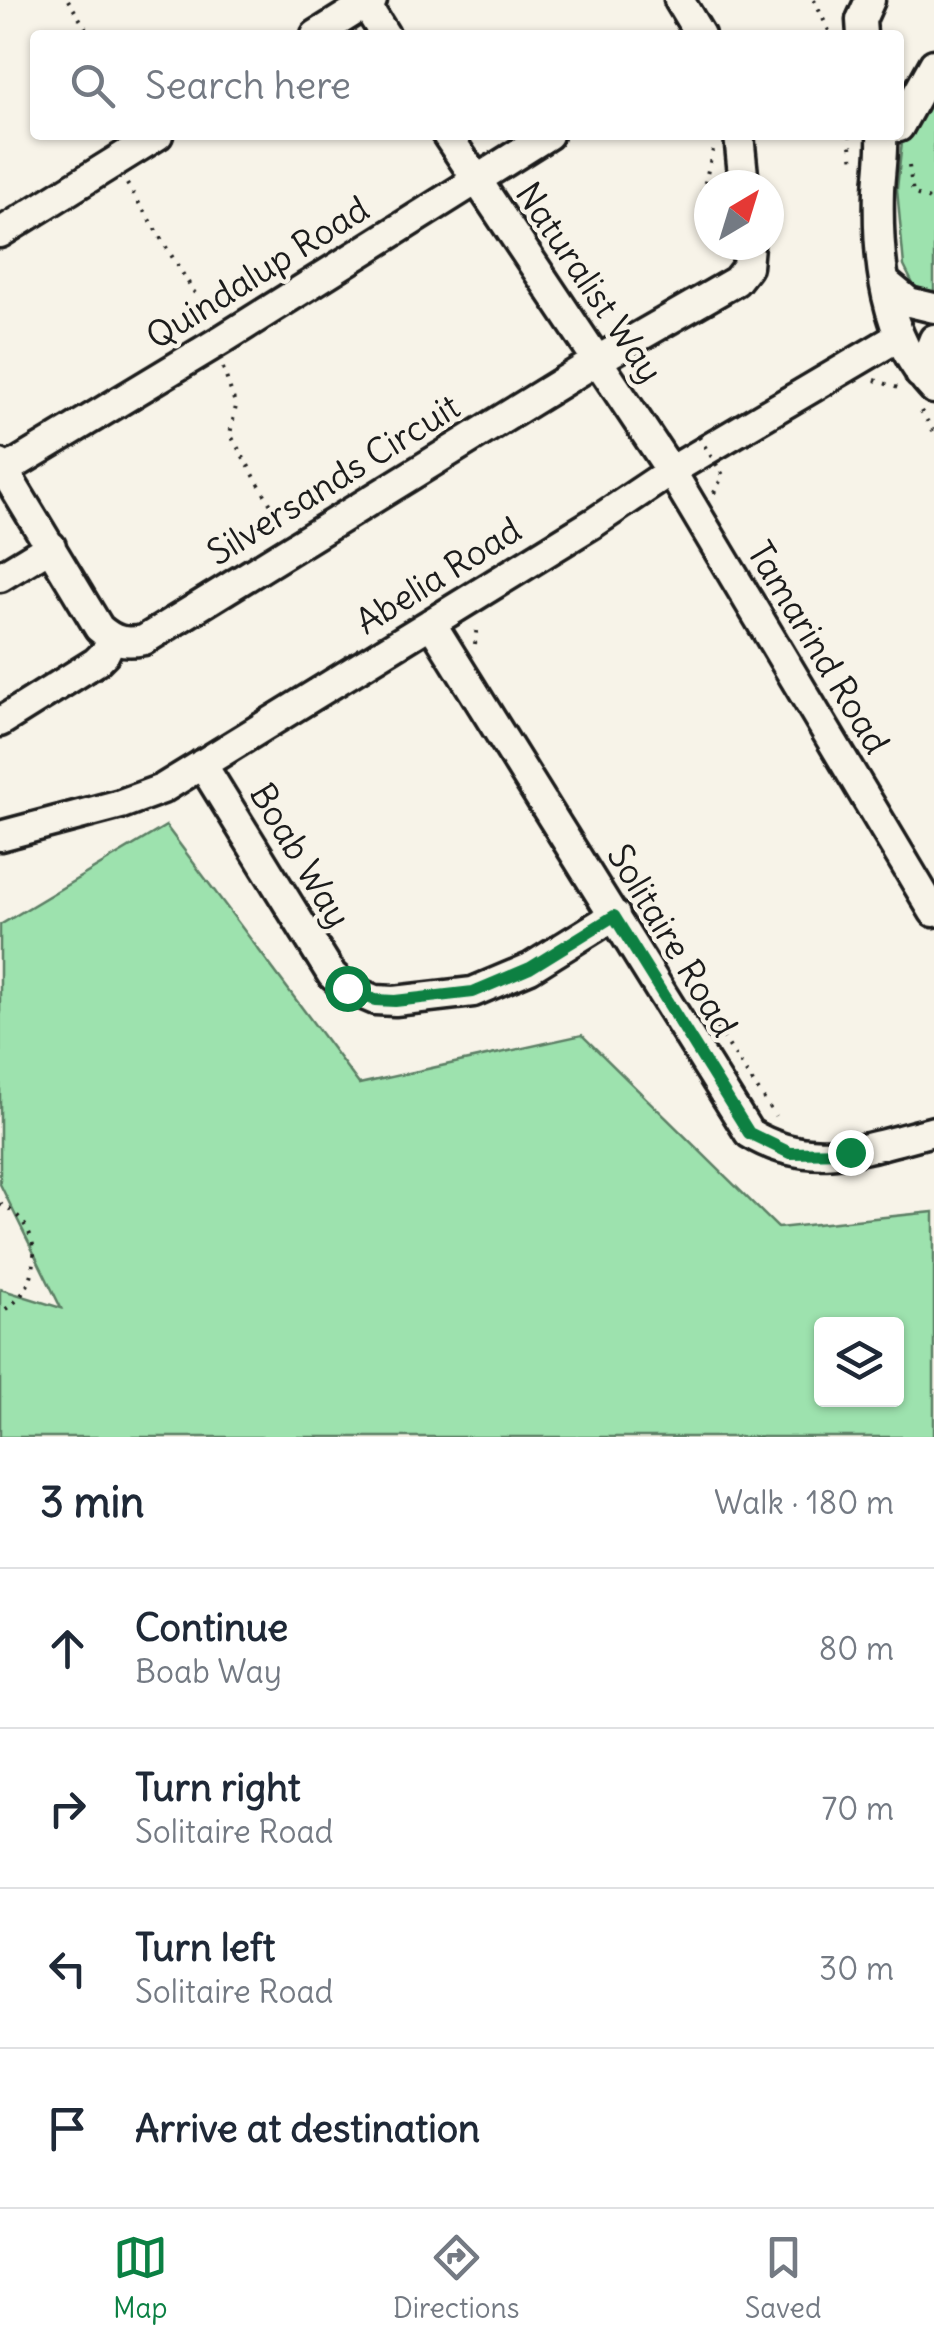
<!DOCTYPE html>
<html lang="en">
<head>
<meta charset="utf-8">
<style>
	body { margin:0; font-family:Delius,sans-serif; background:#f2f2f3; color:#1f2937 }
	.controls { position:absolute; right:30px; bottom:30px; display:grid; overflow:hidden; border-radius:10px; box-shadow:0 2px 8px #0004 }
	.controls button { width:90px; height:90px; display:grid; place-items:center; padding:0; border:0; border-bottom:2px solid #e0e1e3; background:#fff; color:#1f2937; font:50px sans-serif }
	.compass { position:absolute; left:694px; top:170px; width:90px; height:90px; border-radius:50%; background:#fff; box-shadow:0 2px 8px #0004; rotate:38deg }
	.stop { position:absolute; width:30px; height:30px; margin:-22px; border:8px solid #0b8043; border-radius:50%; background:#fff }
	.stop.end { background:#0b8043; border-color:#fff; box-shadow:0 2px 10px #0008 }
	.list { margin:0; padding:0; list-style:none }
	h2 { display:flex; justify-content:space-between; align-items:center; height:130px; margin:0; padding:0 40px; font-size:42px }
	h2 small { font-size:32px; font-weight:400; color:#747a83 }
	.list li { display:grid; grid-template-columns:65px 1fr auto; gap:30px; align-items:center; box-sizing:border-box; height:160px; padding:0 40px; border-top:2px solid #e0e1e3 }
	.list b { display:block; font-size:38px; white-space:nowrap }
	.list p { margin:0; font-size:32px; white-space:nowrap; color:#747a83 }
	.list em { font-size:32px; font-style:normal; color:#747a83 }
	.icon { flex:none; width:55px; height:55px; fill:none; stroke:currentColor; stroke-width:2; stroke-linecap:round; stroke-linejoin:round }
	.map { position:relative; flex:none; width:934px; height:1437px; overflow:hidden }
	.search { position:absolute; background:#fff; box-shadow:0 2px 8px #0004; left:30px; right:30px; top:30px; height:110px; display:flex; align-items:center; gap:25px; box-sizing:border-box; padding:0 35px; border-radius:10px; color:#747a83; font-size:38px }
	.sheet { height:770px; background:#fff }
	nav { display:flex; justify-content:space-around; align-items:center; box-sizing:border-box; height:140px; border-top:2px solid #e0e1e3; background:#fff; font-size:28px; color:#747a83 }
	nav a { display:grid; justify-items:center; gap:5px }
	nav .on { color:#0b8043 }
	.map>svg:first-child { display:block }
</style>
</head>
<body>
<div class="map">
<svg width="934" height="1437" viewBox="0 0 934 1437">
	<rect width="100%" height="100%" fill="#f7f3e8"/>
	<filter id="ink" filterUnits="userSpaceOnUse"><feTurbulence type="fractalNoise" baseFrequency=".01" numOctaves="2"/><feDisplacementMap in="SourceGraphic" scale="20" xChannelSelector="R" yChannelSelector="G"/><feConvolveMatrix kernelMatrix="1 2 1 2 8 2 1 2 1" color-interpolation-filters="sRGB"/></filter>
	<g filter="url(#ink)">
		<path fill="#9de2ae" stroke="#5c7f65" stroke-width="2.5" fill-rule="evenodd" d="M 934,91 L 934,295 L 933,295 L 914,286 L 904,266 L 897,189 L 902,141 Z
			M 166,826 L 359,1084 L 582,1035 L 778,1228 L 934,1212 L 934,1437 L 0,1437 L 0,1289 L 61,1308 L 0,1184 L 0,925 ZM 822,1324 L 896,1324 L 896,1400 L 822,1400 Z"/>
		<g fill="none" stroke-linecap="round" stroke-linejoin="round">
			<g stroke="#1c1c1c" stroke-width="35">
				<path id="street" d="M 363,0 L 385,35
					M 679,0 L 700,35
					M 316,35 L 372,0
					M 862,35 L 861,20 L 870,0
					M 899,127 L 934,64
					M 447,135 L 671,471 L 934,912
					M 739,135 L 744,185
					M 882,135 C 883,154 880,171 879,190 C 877,259 884,337 934,389
					M 0,233 L 158,135
					M 886,283 L 909,302 L 934,308
					M 920,374 L 934,339
					M 0,464 L 99,628 C 114,641 124,644 144,640 L 598,360 L 736,281 L 747,267 L 749,245
					M 4,471 L 223,339 L 548,135
					M 0,577 L 51,546
					M 431,623 L 749,1133 C 812,1172 868,1147 934,1131
					M 0,722 L 96,662 L 105,653 L 112,639
					M 202,764 L 332,975 L 347,988 L 375,1000 L 395,1001 L 473,992 L 530,968 L 615,915
					M 0,836 L 121,804 L 162,789 L 595,522 L 671,471 L 898,337"/>
			</g>
			<path stroke="#1c1c1c" stroke-width="4" stroke-dasharray="2.5 8" stroke-linecap="butt" d="M 68,0 L 90,35
				M 814,0 L 831,35
				M 850,135 L 853,164
				M 909,166 L 913,193 L 934,202
				M 127,184 L 209,316
				M 709,212 L 701,198 L 713,150
				M 223,368 L 236,406 L 230,434 L 283,526
				M 875,380 L 898,388
				M 921,411 L 934,432
				M 714,493 L 723,475 L 720,470
				M 475,644 L 477,624
				M 717,1028 L 775,1116
				M 0,1204 C 47,1225 44,1291 0,1312"/>
			<use href="#street" stroke="#f7f3e8" stroke-width="28"/>
			<path stroke="#1c1c1c" stroke-width="4" stroke-dasharray="2.5 8" stroke-linecap="butt" d="M 699,437 L 718,467"/>
		</g>
	</g>
	<g fill="none" stroke-linecap="round" stroke-linejoin="round" filter="url(#ink)">
		<path stroke="#0b8043" stroke-width="12" d="M 347,988 L 375,1000 L 395,1001 L 473,992 L 530,968 L 614,916 L 749,1133 L 790,1153 L 850,1152"/>
	</g>
	<g text-anchor="middle" dominant-baseline="central" stroke-width="9" stroke-linejoin="round" paint-order="stroke">
		<g font-size="35" fill="#1c1c1c" stroke="#f7f3e8">
			<text transform="translate(257 272) rotate(-32)">Quindalup Road</text>
			<text transform="translate(590 282) rotate(56)">Naturalist Way</text>
			<text transform="translate(333 479) rotate(-32)">Silversands Circuit</text>
			<text transform="translate(438 575) rotate(-32)">Abelia Road</text>
			<text transform="translate(819 647) rotate(59)">Tamarind Road</text>
			<text transform="translate(301 855) rotate(59)">Boab Way</text>
			<text transform="translate(673 940) rotate(59)">Solitaire Road</text>
		</g>
	</g>
</svg>
<div class="controls">
<button><svg class="icon" aria-label="layers" viewBox="0 0 24 24"><path d="M12 4l9 5-9 5-9-5zM3 14l9 5 9-5"/></svg></button>
</div>
<svg class="compass" viewBox="-18 -18 36 36"><path d="M0-13l5 13h-10z" fill="#e53935"/><path d="M0 13l5-13h-10z" fill="#747a83"/></svg>
<div class="stop" style="left:347px;top:988px"></div>
<div class="stop end" style="left:850px;top:1152px"></div>
<div class="search"><svg class="icon" aria-label="search" viewBox="0 0 24 24"><circle cx="10" cy="10" r="6"/><path d="M15 15l6 6"/></svg>Search here</div>
</div>
<section class="sheet">
<h2>3 min<small>Walk · 180 m</small></h2>
<ul class="list">
<li><svg class="icon" aria-label="ahead" viewBox="0 0 24 24"><path d="M12 20V5M6 11l6-6 6 6"/></svg><div><b>Continue</b><p>Boab Way</p></div><em>80 m</em></li>
<li><svg class="icon" aria-label="right" viewBox="0 0 24 24"><path d="M7 20v-9h11M14 6l5 5-5 5"/></svg><div><b>Turn right</b><p>Solitaire Road</p></div><em>70 m</em></li>
<li><svg class="icon" aria-label="left" viewBox="0 0 24 24"><path d="M17 20v-9H6M10 6l-5 5 5 5"/></svg><div><b>Turn left</b><p>Solitaire Road</p></div><em>30 m</em></li>
<li><svg class="icon" aria-label="arrive" viewBox="0 0 24 24"><path d="M6 21V4h12l-3 4 3 4H6"/></svg><div><b>Arrive at destination</b></div></li>
</ul>
</section>
<nav>
<a class="on"><svg class="icon" aria-label="map" viewBox="0 0 24 24"><path d="M3 6l6-2 6 2 6-2v14l-6 2-6-2-6 2zM9 4v14M15 6v14"/></svg>Map</a>
<a><svg class="icon" aria-label="directions" viewBox="0 0 24 24"><path d="M12 3l9 9-9 9-9-9zM9 14v-3h6M13 9l2 2-2 2"/></svg>Directions</a>
<a><svg class="icon" aria-label="saved" viewBox="0 0 24 24"><path d="M7 4h10v16l-5-4-5 4z"/></svg>Saved</a>
</nav>
</body>
</html>
